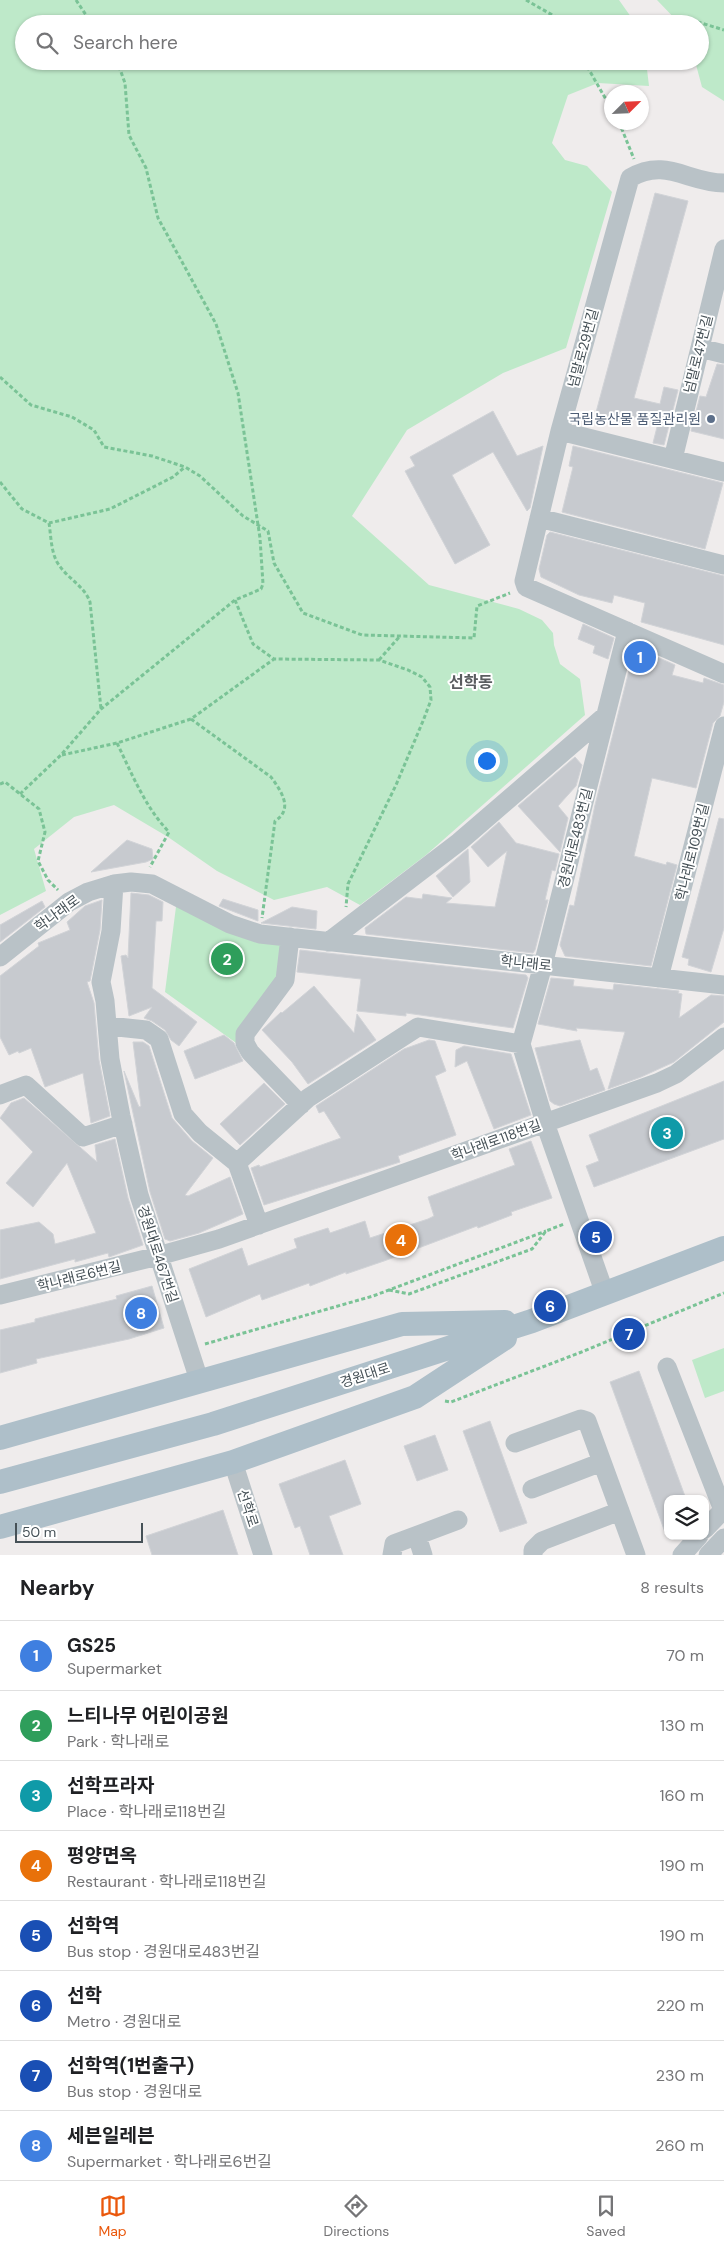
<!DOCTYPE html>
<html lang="en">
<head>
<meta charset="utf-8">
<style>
	body { margin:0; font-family:"DM Sans","Noto Sans KR",sans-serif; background:#f6f6f6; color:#202124 }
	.controls { position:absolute; right:15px; bottom:15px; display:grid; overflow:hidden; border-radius:10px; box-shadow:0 1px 4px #0004 }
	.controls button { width:45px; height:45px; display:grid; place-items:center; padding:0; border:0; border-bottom:1px solid #e0e0e0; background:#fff; color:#202124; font:25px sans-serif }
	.compass { position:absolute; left:604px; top:85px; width:45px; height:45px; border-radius:50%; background:#fff; box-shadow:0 1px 4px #0004; rotate:66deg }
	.scale { position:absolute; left:15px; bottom:12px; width:128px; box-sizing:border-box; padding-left:5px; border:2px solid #465157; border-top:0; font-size:14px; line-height:18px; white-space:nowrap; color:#465157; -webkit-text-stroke:4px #fff; paint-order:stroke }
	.you { position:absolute; left:486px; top:760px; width:18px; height:18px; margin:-12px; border:4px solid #fff; border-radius:50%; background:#1a73e8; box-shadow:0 0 0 8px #1a73e833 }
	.badge { display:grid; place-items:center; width:32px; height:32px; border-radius:50%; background:#ea580c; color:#fff; font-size:16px; font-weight:700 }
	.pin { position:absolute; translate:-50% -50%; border:2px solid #fff; box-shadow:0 1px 5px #0006 }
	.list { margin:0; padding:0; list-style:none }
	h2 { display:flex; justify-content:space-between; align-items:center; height:65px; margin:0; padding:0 20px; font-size:21px }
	h2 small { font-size:16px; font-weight:400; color:#757577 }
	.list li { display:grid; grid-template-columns:32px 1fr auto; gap:15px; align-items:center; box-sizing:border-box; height:70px; padding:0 20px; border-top:1px solid #e0e0e0 }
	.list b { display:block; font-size:19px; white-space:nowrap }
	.list p { margin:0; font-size:16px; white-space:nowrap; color:#757577 }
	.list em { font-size:16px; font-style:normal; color:#757577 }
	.icon { flex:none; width:28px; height:28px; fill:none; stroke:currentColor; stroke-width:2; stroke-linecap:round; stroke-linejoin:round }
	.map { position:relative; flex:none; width:724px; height:1555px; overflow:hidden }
	.search { position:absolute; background:#fff; box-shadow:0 1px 4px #0004; left:15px; right:15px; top:15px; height:55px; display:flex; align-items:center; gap:12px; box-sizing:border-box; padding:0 18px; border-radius:28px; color:#757577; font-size:19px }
	.sheet { height:625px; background:#fff }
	nav { display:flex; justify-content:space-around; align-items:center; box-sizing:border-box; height:70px; border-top:1px solid #e0e0e0; background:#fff; font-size:14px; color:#757577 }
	nav a { display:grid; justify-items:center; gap:2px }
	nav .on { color:#ea580c }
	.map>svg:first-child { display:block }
</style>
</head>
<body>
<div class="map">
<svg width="724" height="1555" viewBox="0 0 724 1555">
	<rect width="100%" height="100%" fill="#efecec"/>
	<path fill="#bee9c9" d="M 0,0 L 619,0 L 636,24 L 24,24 L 24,61 L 646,61 L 649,86 L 598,83 L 568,95 L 552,143 L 565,160 L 587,166 L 612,192 L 566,348 L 503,373 L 407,430 L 352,516 L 429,585 L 519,609 L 542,620 L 553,633 L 554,645 L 560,664 L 580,679 L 585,715 L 426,855 L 360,905 L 327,887 L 274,900 L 217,871 L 168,837 L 114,805 L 74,817 L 34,849 L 46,891 L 0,915 Z
		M 657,0 L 724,0 L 724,101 L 702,87 L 695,61 L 700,61 L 700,24 L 680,24 Z
		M 177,899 L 287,939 L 283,980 L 239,1045 L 165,992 Z
		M 724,1348 L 724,1391 L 705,1398 L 692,1360 Z"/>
	<path fill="#c7cacf" stroke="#d1d3d7" d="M 655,193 L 688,201 L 634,398 L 660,404 L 664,387 L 678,390 L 664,445 L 653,443 L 658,423 L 630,416 L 627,424 L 595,416 Z
		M 717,364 L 724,365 L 724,439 L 691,431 L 700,396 L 706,397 Z
		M 493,411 L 517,456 L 543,446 L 530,508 L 527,511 L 493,452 L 452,475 L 490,545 L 455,564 L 405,471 L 415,466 L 410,457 Z
		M 573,446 L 723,483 L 705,549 L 562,512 L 573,467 L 569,466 Z
		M 550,532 L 724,576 L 724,645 L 641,622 L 645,603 L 614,595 L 612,603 L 579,595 L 541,577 L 539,569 L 547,535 Z
		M 583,624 L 614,638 L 608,659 L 593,653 L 595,646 L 578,639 Z
		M 635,647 L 675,665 L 672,675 L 703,683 L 704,678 L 724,685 L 724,702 L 720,716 L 713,723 L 696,788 L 652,778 L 634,856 L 666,865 L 667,862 L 677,865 L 651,966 L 565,956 L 560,945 L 570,905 L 574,906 L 595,805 Z
		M 575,757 L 582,765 L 576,786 L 558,806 L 568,818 L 560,852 L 518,806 Z
		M 719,818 L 724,819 L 724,928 L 711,972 L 688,965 L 689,959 L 682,957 Z
		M 499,822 L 516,843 L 559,854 L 555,871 L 552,870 L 545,900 L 548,900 L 535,950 L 533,953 L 366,934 L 365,928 L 406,897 L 422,899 L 423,894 L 452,898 L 446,903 L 495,907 L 507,851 L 488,867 L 471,847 Z
		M 127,840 L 152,849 L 153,859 L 146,862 L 91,872 Z
		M 468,849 L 470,882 L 453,897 L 436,876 Z
		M 131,893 L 149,895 L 163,902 L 162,921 L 156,921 L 152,988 L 197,1022 L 179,1046 L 171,1040 L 165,1030 L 152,1021 L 144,1018 L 152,1007 L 129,1016 L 121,956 L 126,955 L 128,958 Z
		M 223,899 L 258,910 L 258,921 L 219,906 Z
		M 102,900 L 100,930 L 90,981 L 87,982 L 94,1003 L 99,1060 L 110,1116 L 91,1123 L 83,1073 L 45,1087 L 31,1048 L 19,1053 L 18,1051 L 9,1055 L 0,1037 L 0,976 L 39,946 L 38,943 L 70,930 L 67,922 L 85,906 Z
		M 42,901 L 45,907 L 0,942 L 0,925 Z
		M 292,907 L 317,911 L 316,929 L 261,923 Z
		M 300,950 L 526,975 L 528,978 L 513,1028 L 406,1013 L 406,1016 L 357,1011 L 361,979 L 297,972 Z
		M 551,978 L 574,980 L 573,986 L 613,990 L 614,984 L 679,991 L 678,993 L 682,994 L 679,1018 L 711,995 L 724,996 L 724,1022 L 674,1062 L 641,1077 L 608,1089 L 625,1032 L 576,1028 L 577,1031 L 538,1024 Z
		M 314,986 L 354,1033 L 357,1014 L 376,1040 L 308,1084 L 292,1062 L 262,1030 L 281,1012 L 282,1013 Z
		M 224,1035 L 234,1043 L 243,1061 L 195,1079 L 184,1051 Z
		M 429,1040 L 435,1041 L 446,1071 L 435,1076 L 456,1135 L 398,1156 L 400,1162 L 264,1205 L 251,1168 L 259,1165 L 260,1167 L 341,1138 L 324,1111 L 319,1113 L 316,1106 L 404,1049 Z
		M 580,1040 L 590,1071 L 597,1068 L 605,1090 L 560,1106 L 554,1104 L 550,1101 L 535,1048 Z
		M 133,1042 L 143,1042 L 149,1046 L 172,1118 L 192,1141 L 213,1158 L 185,1195 L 188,1196 L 230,1177 L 243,1214 L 199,1233 L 170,1241 L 165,1239 L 150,1192 L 124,1071 L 139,1107 L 141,1106 Z
		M 464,1046 L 511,1054 L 531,1115 L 494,1129 L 467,1061 L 455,1067 L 456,1050 Z
		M 724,1081 L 724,1139 L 594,1187 L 586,1166 L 599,1161 L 589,1135 Z
		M 264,1083 L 285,1104 L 240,1145 L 220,1124 Z
		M 24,1098 L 97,1162 L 95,1145 L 115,1139 L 128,1198 L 143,1245 L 109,1257 L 108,1253 L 75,1262 L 75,1259 L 0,1279 L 0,1230 L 39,1222 L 53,1234 L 55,1244 L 96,1233 L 67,1163 L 33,1207 L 6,1183 L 33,1152 L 0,1118 L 11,1103 Z
		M 531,1141 L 552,1198 L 511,1212 L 512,1215 L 478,1228 L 477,1226 L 384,1261 L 346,1274 L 346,1272 L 310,1286 L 309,1283 L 262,1300 L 260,1294 L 206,1317 L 189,1269 L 242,1248 L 248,1266 L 297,1248 L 294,1239 L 328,1228 L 330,1233 L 365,1221 L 370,1238 L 428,1219 L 434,1216 L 428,1197 L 515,1165 L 509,1149 Z
		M 152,1286 L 164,1328 L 129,1339 L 36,1359 L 37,1363 L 0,1373 L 0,1330 L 35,1322 L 35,1319 L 117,1299 L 116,1296 Z
		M 639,1371 L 686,1499 L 668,1499 L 666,1535 L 610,1382 Z
		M 490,1421 L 527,1523 L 500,1532 L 463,1431 Z
		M 435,1435 L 448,1470 L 417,1481 L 404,1446 Z
		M 345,1460 L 361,1504 L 329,1516 L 343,1555 L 310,1555 L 300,1526 L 295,1528 L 279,1484 Z
		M 223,1510 L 238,1555 L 152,1555 L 146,1536 Z"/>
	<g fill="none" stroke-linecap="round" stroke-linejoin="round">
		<path stroke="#7ac396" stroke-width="3" stroke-dasharray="4 2.5" stroke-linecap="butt" d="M 76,0 L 92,24
			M 526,0 L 561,20 L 563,24
			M 685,18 L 724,30
			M 584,61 L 612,110
			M 619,122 L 634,159
			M 0,377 L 31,405 L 72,417 L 94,430 L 104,447 L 152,456 L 185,467 L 200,476 L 243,516 L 268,531 L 274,563 L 303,613 L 362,635 L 474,638 L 477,606 L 510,593
			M 0,482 L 22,509 L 49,523 L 110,509 L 173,477 L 185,467
			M 49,523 C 51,536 51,551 57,562 C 66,578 84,585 90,602 L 101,709
			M 235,600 L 253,644 L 274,659 L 379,660 L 408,670 L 422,677 L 430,687 L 431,700 L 423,721 L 396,785 L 348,884 L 346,907
			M 379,660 L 400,636
			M 191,719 L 271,777 C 281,791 294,809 275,821 L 262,918
			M 117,743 C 132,774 145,807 169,832 L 150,867
			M 62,755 L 117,743 L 191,719 L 274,659
			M 0,784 L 5,782 L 39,809 L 45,832 L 38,861 L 48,880 L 58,890
			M 20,794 L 61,755 L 101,709 L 235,600 L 261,589 L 263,584 L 260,538 L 238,393 L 216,324 L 158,218 L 146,168 L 129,135 L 125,83 L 117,61
			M 389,1290 L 409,1294 L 532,1249 L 546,1231 L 564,1224
			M 205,1344 L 373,1296 L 546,1231
			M 445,1401 L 451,1402 L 579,1353 L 724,1293"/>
		<path stroke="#b9c2c7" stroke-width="19" d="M 724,183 C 688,183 666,157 630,178 L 560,431 L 524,581 L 526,587 L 724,674
			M 700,348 L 724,354
			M 560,431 L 724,472
			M 673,459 L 724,249
			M 539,518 L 724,565
			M 114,884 L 111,931 L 101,982 L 105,1001 L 110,1059 L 121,1116 L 139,1195 L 200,1383
			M 290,937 L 285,980 L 245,1034 L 245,1043 L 250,1052 L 301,1105
			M 328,942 L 459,842 L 605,716
			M 0,957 L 69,902 L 88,892 L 114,884 L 131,882 L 152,884 L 230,924 L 260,934 L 724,985
			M 659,978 L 724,726
			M 108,1026 L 146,1030 L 159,1039 L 183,1114 L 200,1133 L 237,1163
			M 0,1095 L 26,1085 L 83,1137 L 123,1124
			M 237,1163 L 308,1098 L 418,1027 L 521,1044
			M 237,1163 L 259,1225
			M 605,1294 L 545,1123 L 521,1044 L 543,965 L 627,631
			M 0,1295 L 158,1256 L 219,1239 L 657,1083 L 676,1074 L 724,1037
			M 667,1367 L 723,1510
			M 515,1443 L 581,1419 L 587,1421 L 636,1555
			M 233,1462 L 263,1555
			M 532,1489 L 602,1462
			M 705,1529 L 724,1509
			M 417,1536 L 423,1555
			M 392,1555 L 394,1544 L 458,1520
			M 533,1555 L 533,1550 L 542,1541 L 620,1511
			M 682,1555 L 699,1536
			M 708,1555 L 724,1538"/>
		<path stroke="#aebfc9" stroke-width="24" d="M 0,1438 L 402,1324 L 505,1322
			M 0,1482 L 213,1424 L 532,1321 L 724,1248
			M 0,1527 L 233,1462 L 415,1397 L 505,1338"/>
	</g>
	<circle fill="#5c6f8a" stroke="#fff" stroke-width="2" cx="711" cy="419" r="5"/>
	<g text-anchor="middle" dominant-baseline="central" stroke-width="4" stroke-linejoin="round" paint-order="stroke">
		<g font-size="14" fill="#465157" stroke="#fff">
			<text transform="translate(583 348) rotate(-75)">넘말로29번길</text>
			<text transform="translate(698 354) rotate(-76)">넘말로47번길</text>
			<text transform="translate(575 838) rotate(-76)">경원대로483번길</text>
			<text transform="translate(692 852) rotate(-76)">학나래로109번길</text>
			<text transform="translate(57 913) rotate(-36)">학나래로</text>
			<text transform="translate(526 963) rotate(6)">학나래로</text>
			<text transform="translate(496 1140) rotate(-20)">학나래로118번길</text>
			<text transform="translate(158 1254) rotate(72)">경원대로467번길</text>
			<text transform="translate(79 1276) rotate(-14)">학나래로6번길</text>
			<text transform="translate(365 1375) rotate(-18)">경원대로</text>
			<text transform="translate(248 1508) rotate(72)">선학로</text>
		</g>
		<g font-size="14" fill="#4e5e75" stroke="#fff" text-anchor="end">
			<text x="701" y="419">국립농산물 품질관리원</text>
		</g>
		<g font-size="16" font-weight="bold" fill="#5a5d60" stroke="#fff">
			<text x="471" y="682">선학동</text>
		</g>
	</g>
</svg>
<div class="controls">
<button><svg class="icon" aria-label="layers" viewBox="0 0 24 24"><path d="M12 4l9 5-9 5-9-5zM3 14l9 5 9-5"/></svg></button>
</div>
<svg class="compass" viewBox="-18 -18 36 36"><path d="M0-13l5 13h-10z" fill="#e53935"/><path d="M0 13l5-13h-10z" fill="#757577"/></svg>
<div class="scale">50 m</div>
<div class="you"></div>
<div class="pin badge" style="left:640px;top:657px;background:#3f7fe0">1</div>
<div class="pin badge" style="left:227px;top:959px;background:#2e9e5b">2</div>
<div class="pin badge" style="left:667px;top:1133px;background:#0f9aa8">3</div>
<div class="pin badge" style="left:401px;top:1240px;background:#e8710a">4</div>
<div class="pin badge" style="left:596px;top:1237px;background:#1a4fb4">5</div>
<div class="pin badge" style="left:550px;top:1306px;background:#1a4fb4">6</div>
<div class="pin badge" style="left:629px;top:1334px;background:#1a4fb4">7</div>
<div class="pin badge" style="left:141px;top:1313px;background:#3f7fe0">8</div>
<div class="search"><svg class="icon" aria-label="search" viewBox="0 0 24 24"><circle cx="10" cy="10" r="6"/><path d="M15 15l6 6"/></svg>Search here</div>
</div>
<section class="sheet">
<h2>Nearby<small>8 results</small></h2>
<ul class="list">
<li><span class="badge" style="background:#3f7fe0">1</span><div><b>GS25</b><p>Supermarket</p></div><em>70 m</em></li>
<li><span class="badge" style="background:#2e9e5b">2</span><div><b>느티나무 어린이공원</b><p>Park · 학나래로</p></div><em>130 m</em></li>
<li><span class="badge" style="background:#0f9aa8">3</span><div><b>선학프라자</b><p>Place · 학나래로118번길</p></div><em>160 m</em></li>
<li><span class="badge" style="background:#e8710a">4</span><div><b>평양면옥</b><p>Restaurant · 학나래로118번길</p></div><em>190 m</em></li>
<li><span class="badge" style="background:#1a4fb4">5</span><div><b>선학역</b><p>Bus stop · 경원대로483번길</p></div><em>190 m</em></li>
<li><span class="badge" style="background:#1a4fb4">6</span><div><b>선학</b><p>Metro · 경원대로</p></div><em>220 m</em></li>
<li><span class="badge" style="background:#1a4fb4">7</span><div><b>선학역(1번출구)</b><p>Bus stop · 경원대로</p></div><em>230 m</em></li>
<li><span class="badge" style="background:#3f7fe0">8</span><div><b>세븐일레븐</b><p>Supermarket · 학나래로6번길</p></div><em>260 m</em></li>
</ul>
</section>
<nav>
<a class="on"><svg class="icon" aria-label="map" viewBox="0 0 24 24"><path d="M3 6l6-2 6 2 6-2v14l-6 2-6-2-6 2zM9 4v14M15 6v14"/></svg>Map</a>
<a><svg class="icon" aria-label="directions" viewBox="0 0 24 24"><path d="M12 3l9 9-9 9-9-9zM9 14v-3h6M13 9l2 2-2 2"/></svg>Directions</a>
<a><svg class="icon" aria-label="saved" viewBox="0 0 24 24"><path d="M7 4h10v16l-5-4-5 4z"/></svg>Saved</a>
</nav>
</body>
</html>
